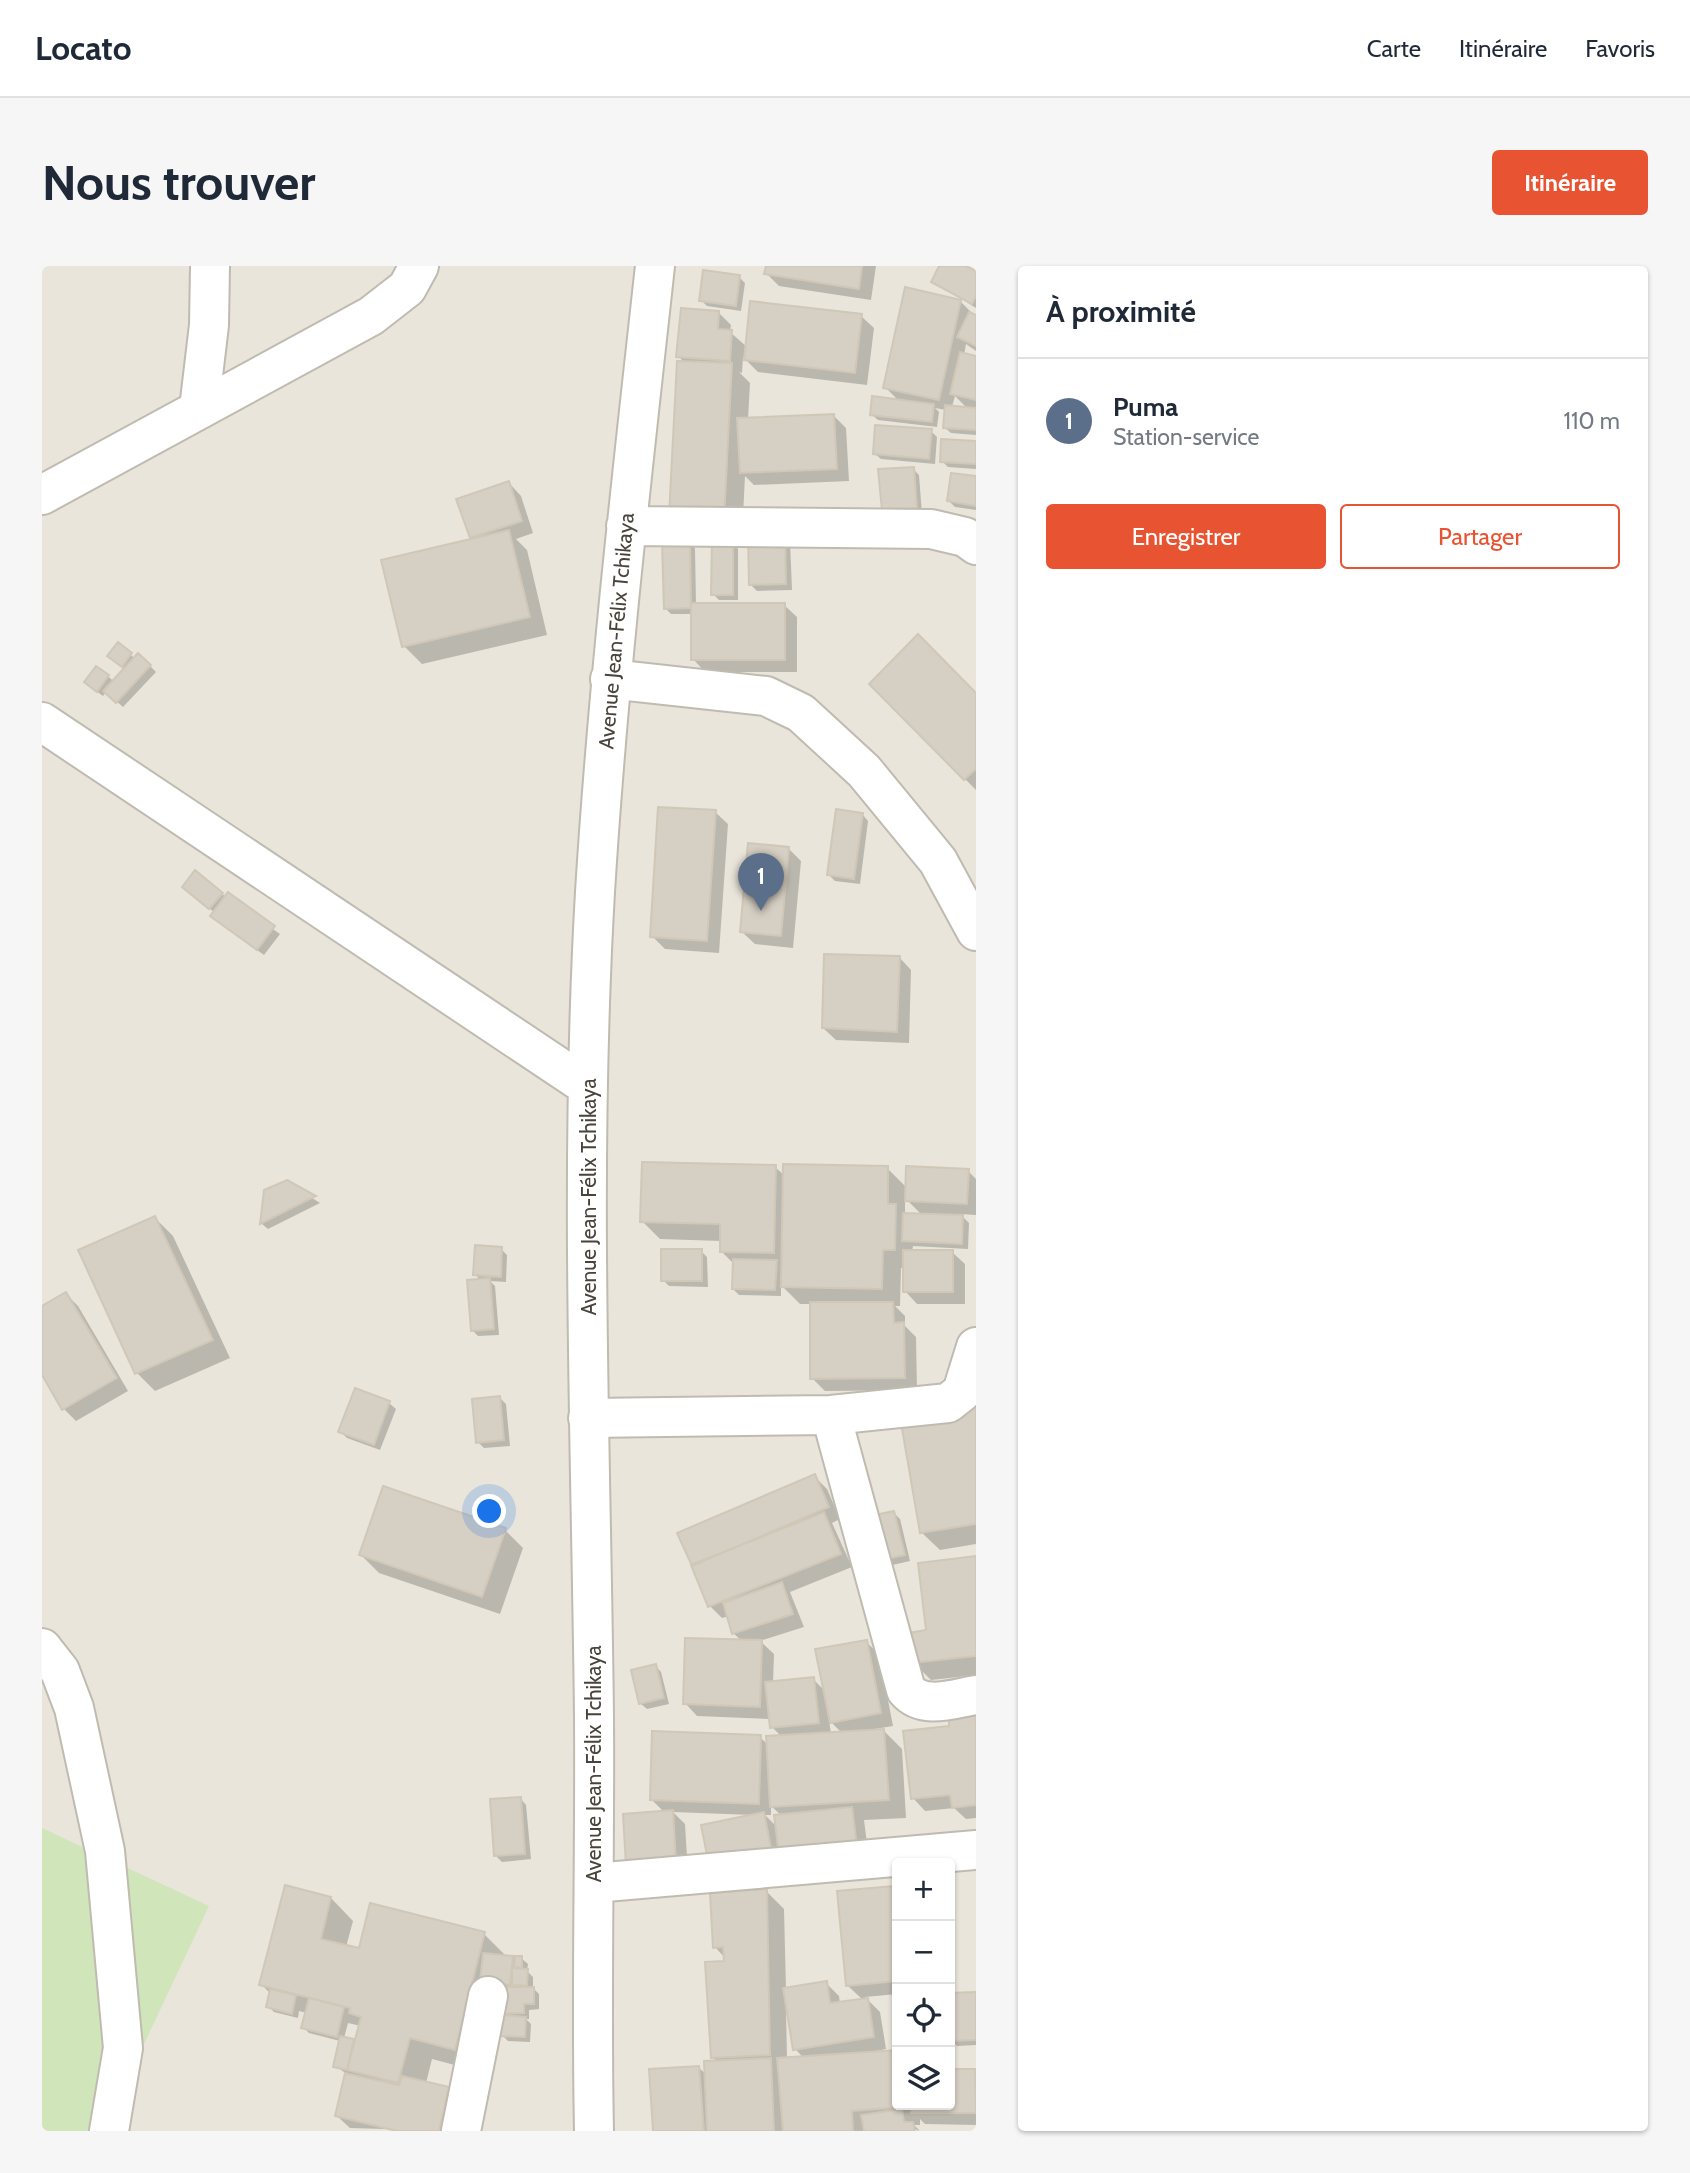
<!DOCTYPE html>
<html lang="fr">
<head>
<meta charset="utf-8">
<style>
	body { margin:0; font-family:Cabin,sans-serif; background:#f6f6f7; color:#1f2937 }
	.controls { position:absolute; right:21px; bottom:21px; display:grid; overflow:hidden; border-radius:7px; box-shadow:0 2px 5px #0004 }
	.controls button { width:63px; height:63px; display:grid; place-items:center; padding:0; border:0; border-bottom:2px solid #e0e1e3; background:#fff; color:#1f2937; font:35px sans-serif }
	.you { position:absolute; left:448px; top:1246px; width:24px; height:24px; margin:-18px; border:5px solid #fff; border-radius:50%; background:#1a73e8; box-shadow:0 0 0 10px #1a73e833 }
	.badge { display:grid; place-items:center; width:46px; height:46px; border-radius:50%; background:#e85331; color:#fff; font-size:23px; font-weight:700 }
	.pin { position:absolute; translate:-50% -58px; filter:drop-shadow(0 2px 4px #0008) }
	.pin::after { content:''; position:absolute; top:37px; width:24px; height:21px; background:inherit; clip-path:polygon(0 0,100% 0,50% 100%) }
	.list { margin:0; padding:0; list-style:none }
	h2 { display:flex; justify-content:space-between; align-items:center; height:91px; margin:0; padding:0 28px; font-size:30px }
	h2 small { font-size:23px; font-weight:400; color:#747a83 }
	.list li { display:grid; grid-template-columns:46px 1fr auto; gap:21px; align-items:center; box-sizing:border-box; height:126px; padding:0 28px; border-top:2px solid #e0e1e3 }
	.list b { display:block; font-size:26px; white-space:nowrap }
	.list p { margin:0; font-size:23px; white-space:nowrap; color:#747a83 }
	.list em { font-size:23px; font-style:normal; color:#747a83 }
	.actions { display:flex; gap:14px; padding:21px 28px }
	.actions a { flex:1; padding:16px 0; border:2px solid #e85331; border-radius:7px; text-align:center; font-size:24px; color:#e85331 }
	.actions .main { background:#e85331; color:#fff }
	.icon { flex:none; width:38px; height:38px; fill:none; stroke:currentColor; stroke-width:2; stroke-linecap:round; stroke-linejoin:round }
	.map { position:relative; flex:none; width:934px; height:1865px; overflow:hidden; border-radius:7px }
	header { display:flex; align-items:center; gap:42px; box-sizing:border-box; height:98px; padding:0 35px; background:#fff; border-bottom:2px solid #e0e1e3 }
	header strong { font-size:33px }
	nav { display:flex; gap:38px; margin-inline-start:auto; font-size:24px }
	.intro { display:flex; align-items:center; justify-content:space-between; box-sizing:border-box; height:168px; padding:0 42px }
	h1 { margin:0; font-size:49px }
	.button { padding:18px 32px; border-radius:7px; background:#e85331; color:#fff; font-size:24px; font-weight:700 }
	main { display:flex; gap:42px; padding:0 42px }
	aside { flex:1; background:#fff; border-radius:7px; box-shadow:0 2px 5px #0004 }
	.map>svg:first-child { display:block }
</style>
</head>
<body>
<header>
<strong>Locato</strong>
<nav><a>Carte</a><a>Itinéraire</a><a>Favoris</a></nav>
</header>
<div class="intro"><h1>Nous trouver</h1><a class="button">Itinéraire</a></div>
<main>
<div class="map">
<svg width="934" height="1865" viewBox="0 0 934 1865">
	<rect width="100%" height="100%" fill="#f5f3ed"/>
	<path fill="#e9e5db" fill-rule="evenodd" d="M 0,0 L 934,0 L 934,1865 L 0,1865 ZM 855,1597 L 908,1597 L 908,1839 L 855,1839 Z"/>
	<path fill="#d0e5ba" d="M 0,1562 L 167,1640 L 61,1865 L 0,1865 Z"/>
	<path fill="#0003" fill-rule="evenodd" d="M 725,0 L 834,0 L 829,34 L 737,20 L 724,7 Z
		M 899,0 L 921,0 L 934,7 L 934,42 L 891,15 Z
		M 697,11 L 703,17 L 699,45 L 665,40 L 659,34 Z
		M 919,36 L 934,51 L 934,85 L 924,78 L 922,89 L 934,92 L 934,169 L 909,167 L 902,161 L 904,144 L 893,142 L 897,146 L 895,161 L 836,154 L 829,148 L 858,136 L 843,121 ZM 913,130 L 926,143 L 910,141 Z
		M 676,46 L 689,59 L 688,66 L 705,81 L 819,50 L 832,62 L 825,119 L 716,106 L 701,91 L 700,107 L 697,106 L 708,117 L 706,153 L 792,150 L 804,162 L 807,215 L 712,219 L 703,210 L 700,270 L 647,267 L 643,97 L 636,90 Z
		M 889,165 L 895,171 L 893,198 L 839,193 L 832,187 Z
		M 934,177 L 934,203 L 906,201 L 900,195 Z
		M 871,203 L 877,209 L 880,248 L 847,250 Z
		M 934,212 L 934,244 L 913,241 L 907,235 Z
		M 467,217 L 479,230 L 491,267 L 474,273 L 485,284 L 505,369 L 380,398 L 362,380 Z
		M 748,275 L 750,324 L 715,325 L 709,319 Z
		M 647,276 L 653,282 L 654,339 L 742,339 L 755,351 L 755,406 L 663,406 L 651,393 L 651,348 L 629,348 L 623,342 Z
		M 690,277 L 696,283 L 696,334 L 677,334 L 671,328 Z
		M 89,389 L 93,393 L 97,389 L 114,406 L 81,441 L 64,426 L 61,430 L 50,422 L 66,410 L 72,416 L 83,403 L 73,396 Z
		M 829,418 L 934,429 L 934,524 Z
		M 673,546 L 686,558 L 677,687 L 623,683 L 610,670 Z
		M 820,548 L 826,555 L 818,618 L 793,615 L 787,609 Z
		M 746,582 L 759,595 L 751,682 L 713,678 L 700,666 Z
		M 149,627 L 180,628 L 238,668 L 222,689 L 177,656 L 173,647 Z
		M 857,691 L 869,704 L 867,777 L 794,774 L 781,762 Z
		M 733,901 L 743,910 L 845,902 L 865,922 L 926,905 L 934,913 L 934,949 L 918,948 L 927,957 L 926,983 L 871,980 L 870,986 L 910,986 L 923,998 L 923,1038 L 875,1038 L 863,1025 L 862,1002 L 859,1002 L 858,1040 L 853,1040 L 863,1050 L 863,1060 L 874,1071 L 875,1124 L 783,1125 L 770,1112 L 769,1038 L 758,1038 L 739,1019 L 739,1030 L 697,1029 L 691,1023 L 692,998 L 679,985 L 679,975 L 618,973 L 600,955 ZM 863,932 L 880,949 L 863,949 Z
		M 245,916 L 278,937 L 226,963 L 220,958 L 224,925 Z
		M 113,952 L 131,970 L 188,1092 L 113,1125 L 95,1107 Z
		M 459,983 L 465,989 L 464,1016 L 448,1015 L 453,1020 L 457,1069 L 436,1070 L 430,1064 L 439,1015 L 433,1008 Z
		M 659,985 L 665,991 L 666,1021 L 627,1020 L 621,1014 Z
		M 24,1028 L 36,1040 L 86,1125 L 34,1155 L 22,1143 L 0,1105 L 0,1042 Z
		M 314,1124 L 347,1137 L 354,1143 L 338,1184 L 305,1172 L 299,1166 Z
		M 458,1132 L 464,1138 L 468,1180 L 442,1182 L 436,1176 Z
		M 934,1141 L 934,1278 L 898,1284 L 879,1266 Z
		M 772,1210 L 785,1223 L 798,1253 L 790,1257 L 810,1301 L 748,1326 L 762,1361 L 718,1375 L 732,1388 L 731,1417 L 771,1413 L 783,1425 L 824,1376 L 837,1388 L 851,1460 L 833,1463 L 834,1466 L 842,1465 L 860,1483 L 864,1552 L 822,1554 L 827,1593 L 681,1606 L 711,1549 L 631,1546 L 643,1558 L 646,1608 L 599,1611 L 622,1546 L 610,1534 L 718,1471 L 726,1479 L 740,1471 L 730,1461 L 729,1453 L 655,1450 L 643,1437 L 700,1375 L 691,1367 L 687,1350 L 680,1352 L 668,1340 L 638,1268 ZM 787,1454 L 800,1467 L 789,1468 ZM 729,1540 L 740,1550 L 736,1562 L 723,1549 L 729,1549 Z
		M 852,1247 L 858,1253 L 868,1295 L 846,1300 Z
		M 463,1264 L 481,1282 L 458,1348 L 337,1307 L 319,1289 Z
		M 934,1292 L 934,1409 L 889,1414 L 871,1396 L 886,1366 Z
		M 613,1399 L 619,1406 L 627,1438 L 605,1443 L 598,1437 Z
		M 934,1451 L 934,1552 L 924,1553 L 912,1542 L 883,1545 L 871,1532 L 909,1461 Z
		M 478,1532 L 484,1539 L 489,1593 L 460,1596 L 454,1590 Z
		M 851,1622 L 855,1626 L 855,1728 L 823,1731 L 838,1746 L 844,1783 L 834,1785 L 834,1787 L 855,1786 L 855,1839 L 908,1839 L 908,1805 L 932,1805 L 934,1845 L 881,1845 L 881,1848 L 934,1848 L 934,1859 L 883,1858 L 878,1853 L 878,1859 L 872,1859 L 878,1865 L 870,1862 L 871,1865 L 613,1865 L 657,1802 L 665,1809 L 675,1796 L 671,1791 L 683,1697 L 683,1692 L 673,1681 L 724,1625 L 742,1643 L 744,1724 L 784,1717 L 797,1730 L 798,1738 L 821,1734 L 805,1719 ZM 744,1743 L 753,1783 L 762,1792 L 745,1793 Z
		M 289,1632 L 311,1655 L 304,1681 L 318,1684 L 442,1668 L 465,1691 L 473,1694 L 479,1692 L 486,1698 L 485,1705 L 491,1711 L 491,1722 L 497,1728 L 497,1743 L 487,1744 L 487,1753 L 484,1753 L 489,1758 L 488,1776 L 466,1775 L 460,1769 L 462,1753 L 435,1805 L 390,1793 L 384,1817 L 407,1822 L 419,1835 L 412,1865 L 308,1862 L 295,1850 L 305,1808 L 293,1800 L 298,1775 L 267,1767 L 261,1761 L 265,1747 L 257,1745 L 256,1752 L 232,1746 L 226,1740 L 229,1728 L 219,1718 ZM 306,1757 L 319,1760 L 314,1777 L 302,1772 Z
		M 934,1728 L 934,1779 L 915,1780 L 909,1774 L 908,1729 Z"/>
	<path fill="#d6cfc3" stroke="#d0c7b7" stroke-width="2" d="M 724,0 L 820,0 L 817,23 L 722,8 Z
		M 897,0 L 924,0 L 934,5 L 934,30 L 930,38 L 889,16 Z
		M 661,4 L 698,9 L 694,40 L 657,35 Z
		M 863,21 L 919,34 L 897,134 L 841,122 Z
		M 708,35 L 820,48 L 813,107 L 702,94 Z
		M 639,42 L 677,45 L 676,63 L 690,64 L 688,95 L 634,91 Z
		M 927,46 L 934,49 L 934,80 L 915,71 Z
		M 918,86 L 934,90 L 934,134 L 908,128 Z
		M 635,95 L 690,97 L 682,253 L 627,250 Z
		M 830,130 L 892,138 L 890,156 L 828,149 Z
		M 903,139 L 934,142 L 934,164 L 901,162 Z
		M 792,148 L 795,203 L 698,207 L 695,152 Z
		M 833,159 L 890,163 L 887,193 L 831,188 Z
		M 899,173 L 934,175 L 934,198 L 898,196 Z
		M 872,201 L 875,242 L 840,244 L 836,203 Z
		M 909,207 L 934,210 L 934,240 L 905,235 Z
		M 467,215 L 480,255 L 428,272 L 414,233 Z
		M 467,264 L 488,351 L 360,381 L 339,294 Z
		M 706,267 L 743,267 L 744,318 L 707,319 Z
		M 648,275 L 649,342 L 622,343 L 620,276 Z
		M 670,275 L 691,275 L 691,329 L 669,329 Z
		M 649,337 L 743,337 L 743,394 L 649,394 Z
		M 876,368 L 934,427 L 934,503 L 922,514 L 827,418 Z
		M 76,376 L 90,387 L 80,401 L 65,390 Z
		M 96,387 L 109,399 L 74,437 L 61,425 Z
		M 54,400 L 67,409 L 55,426 L 42,416 Z
		M 616,541 L 674,544 L 665,675 L 608,671 Z
		M 794,543 L 821,547 L 812,613 L 785,609 Z
		M 706,577 L 747,581 L 739,670 L 698,666 Z
		M 153,604 L 181,627 L 167,643 L 140,621 Z
		M 186,626 L 233,660 L 215,684 L 168,650 Z
		M 782,688 L 858,690 L 855,766 L 780,762 Z
		M 600,896 L 734,899 L 732,987 L 678,986 L 678,958 L 598,956 Z
		M 741,898 L 846,900 L 846,938 L 854,938 L 853,984 L 841,984 L 840,1023 L 739,1021 Z
		M 864,900 L 927,903 L 925,938 L 863,935 Z
		M 245,914 L 274,930 L 218,958 L 222,924 Z
		M 861,947 L 921,949 L 920,978 L 860,975 Z
		M 113,950 L 171,1074 L 93,1108 L 36,984 Z
		M 433,979 L 460,981 L 459,1011 L 431,1009 Z
		M 619,983 L 660,983 L 660,1015 L 619,1015 Z
		M 861,984 L 911,984 L 911,1026 L 861,1026 Z
		M 691,993 L 735,994 L 733,1024 L 690,1023 Z
		M 448,1012 L 452,1063 L 429,1065 L 425,1014 Z
		M 24,1026 L 75,1112 L 20,1144 L 0,1109 L 0,1040 Z
		M 768,1036 L 851,1036 L 852,1057 L 862,1056 L 863,1112 L 768,1113 Z
		M 313,1122 L 348,1135 L 332,1179 L 296,1166 Z
		M 458,1130 L 462,1174 L 434,1177 L 430,1133 Z
		M 934,1139 L 934,1258 L 878,1267 L 858,1151 Z
		M 773,1208 L 787,1241 L 650,1300 L 635,1267 Z
		M 341,1220 L 464,1262 L 440,1331 L 317,1289 Z
		M 852,1245 L 863,1289 L 839,1294 L 828,1250 Z
		M 782,1246 L 799,1288 L 666,1341 L 649,1299 Z
		M 934,1290 L 934,1390 L 870,1397 L 866,1367 L 884,1364 L 876,1297 Z
		M 740,1316 L 751,1348 L 690,1368 L 681,1337 Z
		M 643,1372 L 720,1374 L 718,1441 L 641,1438 Z
		M 825,1374 L 839,1447 L 788,1457 L 773,1383 Z
		M 614,1398 L 622,1432 L 597,1438 L 589,1404 Z
		M 772,1411 L 777,1457 L 728,1462 L 723,1416 Z
		M 934,1450 L 934,1539 L 910,1542 L 908,1529 L 869,1533 L 861,1465 L 907,1460 L 907,1453 Z
		M 842,1463 L 847,1534 L 728,1541 L 724,1470 Z
		M 610,1465 L 719,1469 L 717,1538 L 608,1534 Z
		M 479,1531 L 483,1588 L 452,1590 L 448,1533 Z
		M 810,1541 L 815,1581 L 737,1590 L 732,1549 Z
		M 631,1544 L 634,1596 L 584,1599 L 581,1548 Z
		M 722,1546 L 729,1582 L 666,1594 L 659,1559 Z
		M 243,1619 L 289,1631 L 279,1673 L 317,1682 L 328,1637 L 443,1666 L 413,1784 L 368,1772 L 356,1817 L 305,1804 L 319,1751 L 307,1747 L 308,1742 L 217,1719 Z
		M 852,1620 L 855,1715 L 804,1720 L 795,1625 Z
		M 725,1623 L 728,1789 L 669,1792 L 663,1696 L 682,1695 L 681,1681 L 671,1682 L 668,1627 Z
		M 441,1687 L 471,1690 L 468,1719 L 438,1716 Z
		M 473,1690 L 480,1690 L 480,1702 L 472,1701 Z
		M 470,1702 L 486,1703 L 485,1720 L 470,1719 Z
		M 785,1715 L 788,1737 L 826,1732 L 832,1771 L 751,1784 L 741,1722 Z
		M 454,1721 L 492,1721 L 492,1738 L 482,1738 L 482,1747 L 454,1748 Z
		M 228,1723 L 254,1729 L 250,1748 L 224,1741 Z
		M 934,1726 L 934,1774 L 908,1775 L 908,1727 Z
		M 267,1732 L 302,1741 L 295,1771 L 259,1762 Z
		M 460,1749 L 484,1751 L 483,1771 L 458,1770 Z
		M 298,1770 L 312,1773 L 305,1804 L 291,1801 Z
		M 855,1784 L 855,1839 L 861,1841 L 810,1845 L 811,1865 L 741,1865 L 735,1792 Z
		M 729,1792 L 732,1865 L 665,1865 L 662,1795 Z
		M 657,1800 L 662,1865 L 611,1865 L 607,1803 Z
		M 908,1803 L 933,1803 L 934,1847 L 869,1847 L 869,1839 L 908,1839 Z
		M 303,1807 L 357,1819 L 360,1810 L 407,1821 L 397,1865 L 355,1865 L 293,1850 Z
		M 860,1843 L 862,1856 L 871,1856 L 873,1865 L 822,1865 L 819,1849 Z"/>
	<g fill="none" stroke-linecap="round" stroke-linejoin="round">
		<g stroke="#c0bbb0" stroke-width="42">
			<path id="minor" d="M 157,143 L 167,59 L 168,0
				M 0,229 L 329,50 L 365,22 L 377,0
				M 584,260 L 889,263 L 923,271 L 934,279
				M 568,413 L 724,430 L 759,447 L 822,505 L 896,595 L 934,665
				M 0,456 L 545,820
				M 789,1149 L 864,1424 C 881,1444 910,1433 934,1429
				M 546,1152 L 789,1149 L 906,1137 L 920,1126 L 934,1081
				M 0,1382 L 18,1405 L 32,1442 L 63,1585 L 81,1782 L 67,1865
				M 552,1617 L 934,1584
				M 419,1865 L 446,1730
				M 552,1865 C 549,1727 553,1590 552,1452 C 549,1177 537,901 553,626 C 566,416 590,209 613,0"/>
		</g>
		<use href="#minor" stroke="#fff" stroke-width="38"/>
	</g>
	<g text-anchor="middle" dominant-baseline="central" stroke-width="7" stroke-linejoin="round" paint-order="stroke">
		<g font-size="21" fill="#49443b" stroke="#fff">
			<text transform="translate(574 365) rotate(-85)">Avenue Jean-Félix Tchikaya</text>
			<text transform="translate(546 931) rotate(-90)">Avenue Jean-Félix Tchikaya</text>
			<text transform="translate(551 1498) rotate(-90)">Avenue Jean-Félix Tchikaya</text>
		</g>
	</g>
</svg>
<div class="controls">
<button>+</button>
<button>−</button>
<button><svg class="icon" aria-label="locate" viewBox="0 0 24 24"><circle cx="12" cy="12" r="6"/><path d="M12 2v4M12 18v4M2 12h4M18 12h4"/></svg></button>
<button><svg class="icon" aria-label="layers" viewBox="0 0 24 24"><path d="M12 4l9 5-9 5-9-5zM3 14l9 5 9-5"/></svg></button>
</div>
<div class="you"></div>
<div class="pin badge" style="left:719px;top:645px;background:#5c6f8a">1</div>
</div>
<aside>
<h2>À proximité<small></small></h2>
<ul class="list">
<li><span class="badge" style="background:#5c6f8a">1</span><div><b>Puma</b><p>Station-service</p></div><em>110 m</em></li>
</ul>
<div class="actions"><a class="main">Enregistrer</a><a>Partager</a></div>
</aside>
</main>
</body>
</html>
